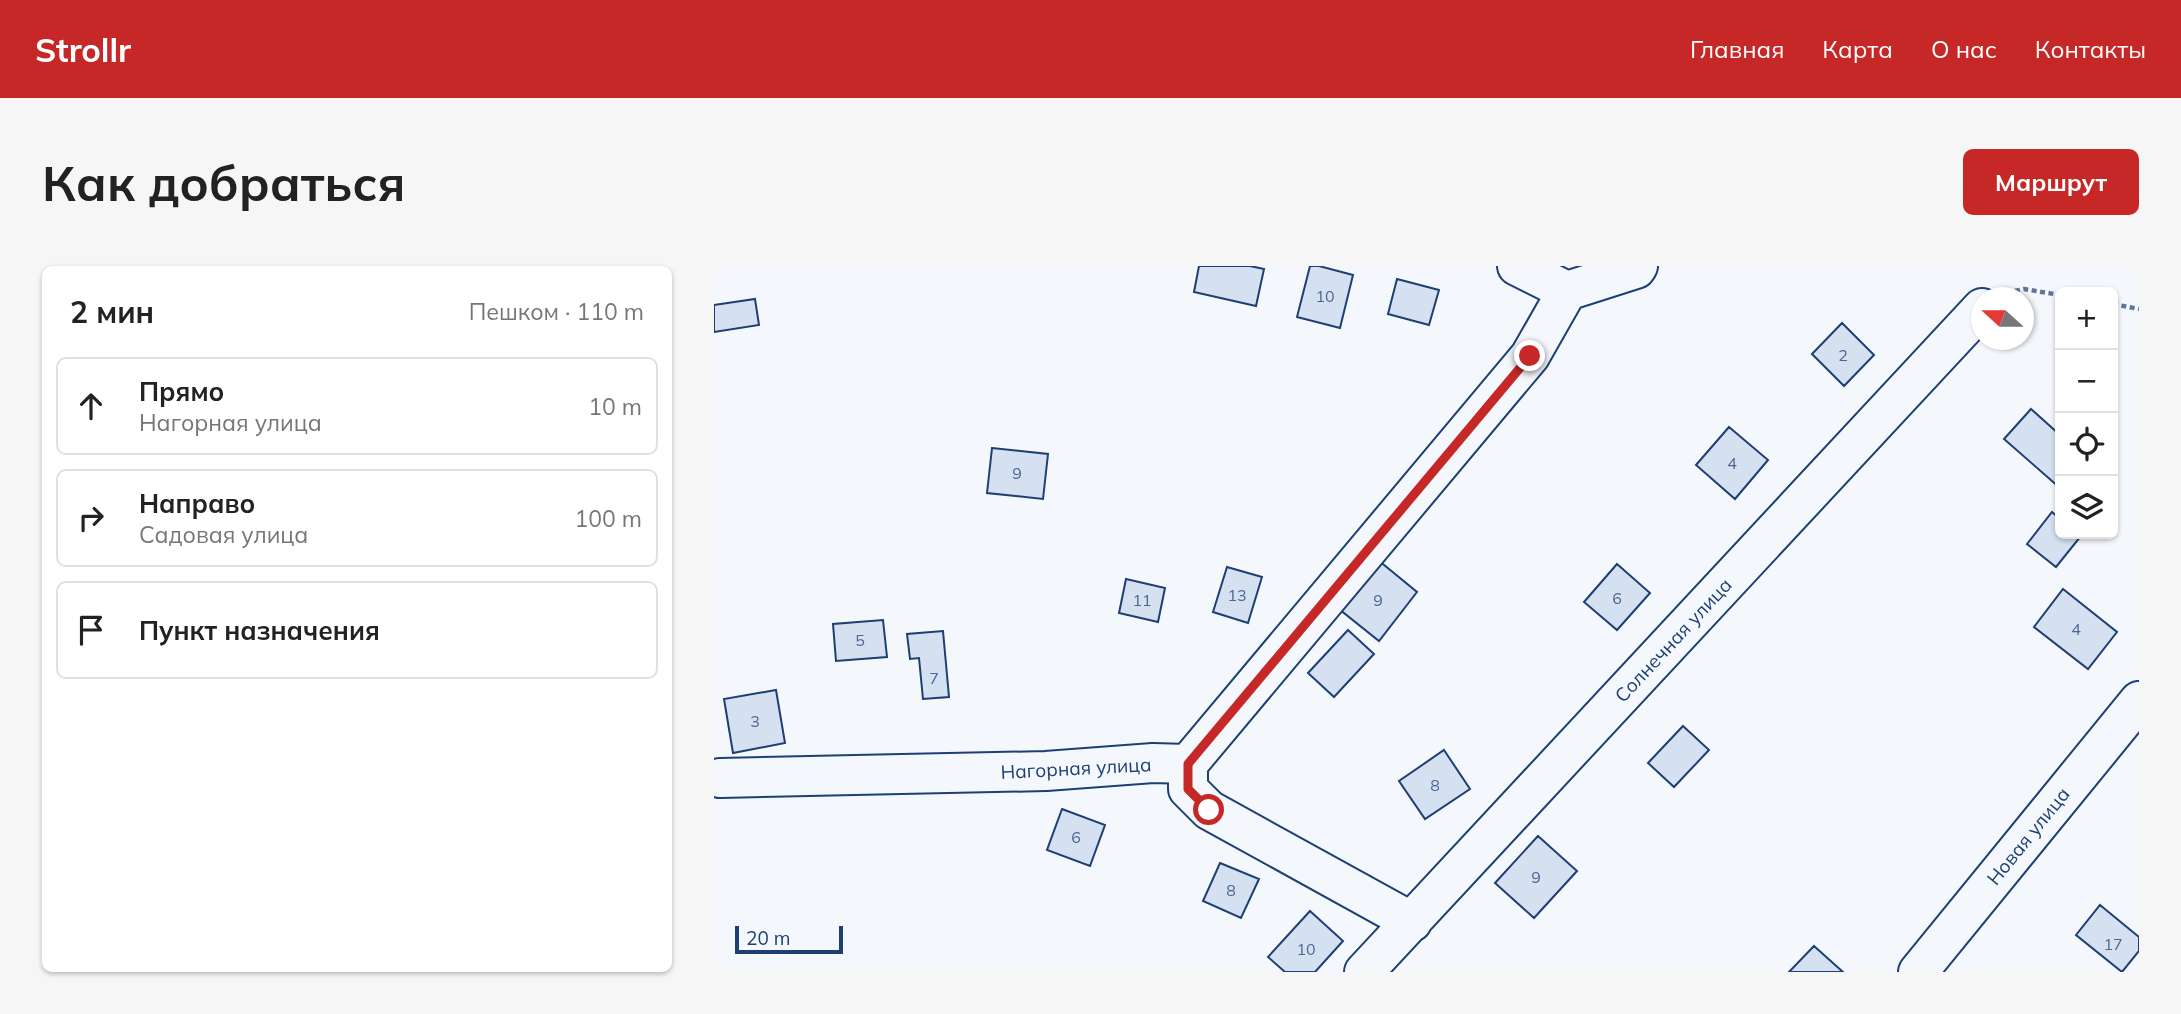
<!DOCTYPE html>
<html lang="ru">
<head>
<meta charset="utf-8">
<style>
	body { margin:0; font-family:Mulish,sans-serif; background:#f6f6f6; color:#222 }
	.controls { position:absolute; right:21px; top:21px; display:grid; overflow:hidden; border-radius:10px; box-shadow:0 2px 5px #0004 }
	.controls button { width:63px; height:63px; display:grid; place-items:center; padding:0; border:0; border-bottom:2px solid #e0e0e0; background:#fff; color:#222; font:35px sans-serif }
	.compass { position:absolute; left:1257px; top:21px; width:63px; height:63px; border-radius:50%; background:#fff; box-shadow:0 2px 5px #0004; rotate:291deg }
	.scale { position:absolute; left:21px; bottom:18px; width:108px; box-sizing:border-box; padding-left:7px; border:4px solid #1d3f73; border-top:0; font-size:19px; line-height:24px; white-space:nowrap; color:#1d3f73; -webkit-text-stroke:5px #f4f7fb; paint-order:stroke }
	.stop { position:absolute; width:21px; height:21px; margin:-16px; border:5px solid #c62828; border-radius:50%; background:#fff }
	.stop.end { background:#c62828; border-color:#fff; box-shadow:0 2px 7px #0008 }
	.list { margin:0; padding:0; list-style:none }
	h2 { display:flex; justify-content:space-between; align-items:center; height:91px; margin:0; padding:0 28px; font-size:30px }
	h2 small { font-size:23px; font-weight:400; color:#767676 }
	.list li { display:grid; grid-template-columns:46px 1fr auto; gap:21px; align-items:center; box-sizing:border-box; height:98px; margin:0 14px 14px; padding:0 14px; border:2px solid #e0e0e0; border-radius:10px }
	.list b { display:block; font-size:26px; white-space:nowrap }
	.list p { margin:0; font-size:23px; white-space:nowrap; color:#767676 }
	.list em { font-size:23px; font-style:normal; color:#767676 }
	.icon { flex:none; width:38px; height:38px; fill:none; stroke:currentColor; stroke-width:2; stroke-linecap:round; stroke-linejoin:round }
	.map { position:relative; flex:none; width:1425px; height:706px; overflow:hidden; border-radius:10px }
	header { display:flex; align-items:center; gap:42px; box-sizing:border-box; height:98px; padding:0 35px; background:#c62828; color:#fff }
	header strong { font-size:33px }
	nav { display:flex; gap:38px; margin-inline-start:auto; font-size:24px }
	.intro { display:flex; align-items:center; justify-content:space-between; box-sizing:border-box; height:168px; padding:0 42px }
	h1 { margin:0; font-size:49px }
	.button { padding:18px 32px; border-radius:10px; background:#c62828; color:#fff; font-size:24px; font-weight:700 }
	main { display:flex; gap:42px; padding:0 42px }
	aside { flex:1; background:#fff; border-radius:10px; box-shadow:0 2px 5px #0004 }
	.map>svg:first-child { display:block }
</style>
</head>
<body>
<header>
<strong>Strollr</strong>
<nav><a>Главная</a><a>Карта</a><a>О нас</a><a>Контакты</a></nav>
</header>
<div class="intro"><h1>Как добраться</h1><a class="button">Маршрут</a></div>
<main>
<aside>
<h2>2 мин<small>Пешком · 110 m</small></h2>
<ul class="list">
<li><svg class="icon" aria-label="ahead" viewBox="0 0 24 24"><path d="M12 20V5M6 11l6-6 6 6"/></svg><div><b>Прямо</b><p>Нагорная улица</p></div><em>10 m</em></li>
<li><svg class="icon" aria-label="right" viewBox="0 0 24 24"><path d="M7 20v-9h11M14 6l5 5-5 5"/></svg><div><b>Направо</b><p>Садовая улица</p></div><em>100 m</em></li>
<li><svg class="icon" aria-label="arrive" viewBox="0 0 24 24"><path d="M6 21V4h12l-3 4 3 4H6"/></svg><div><b>Пункт назначения</b></div></li>
</ul>
</aside>
<div class="map">
<svg width="1425" height="706" viewBox="0 0 1425 706">
	<rect width="100%" height="100%" fill="#f4f7fb"/>
	<path fill="#d5e0f0" stroke="#1d3f73" stroke-width="2" d="M 485,0 L 536,0 L 550,3 L 542,40 L 480,26 Z
		M 596,0 L 605,0 L 639,9 L 626,62 L 583,51 Z
		M 683,13 L 725,24 L 715,59 L 674,48 Z
		M 41,33 L 45,59 L 0,66 L 0,39 Z
		M 1128,57 L 1160,89 L 1130,120 L 1098,88 Z
		M 1317,143 L 1346,169 L 1346,222 L 1290,173 Z
		M 1015,161 L 1054,194 L 1021,233 L 982,199 Z
		M 278,182 L 334,188 L 329,233 L 273,227 Z
		M 1338,246 L 1346,253 L 1346,268 L 1364,268 L 1367,270 L 1342,301 L 1313,278 Z
		M 664,294 L 703,326 L 665,375 L 625,343 Z
		M 903,298 L 936,327 L 903,364 L 870,336 Z
		M 513,301 L 548,311 L 534,357 L 499,346 Z
		M 412,313 L 451,322 L 444,356 L 405,347 Z
		M 1349,323 L 1403,366 L 1374,403 L 1320,361 Z
		M 169,354 L 173,391 L 122,395 L 119,358 Z
		M 634,364 L 660,388 L 620,431 L 594,407 Z
		M 229,365 L 235,431 L 209,433 L 205,392 L 196,393 L 193,368 Z
		M 62,424 L 71,477 L 19,487 L 10,433 Z
		M 969,460 L 995,484 L 960,521 L 934,497 Z
		M 730,484 L 756,523 L 711,553 L 685,515 Z
		M 348,543 L 391,559 L 376,600 L 333,584 Z
		M 824,570 L 863,605 L 820,652 L 781,617 Z
		M 506,597 L 545,613 L 527,652 L 489,635 Z
		M 1386,639 L 1425,671 L 1425,685 L 1408,706 L 1362,669 Z
		M 596,645 L 629,675 L 601,706 L 571,706 L 554,691 Z
		M 1100,680 L 1129,706 L 1075,706 Z"/>
	<g fill="none" stroke-linecap="round" stroke-linejoin="round">
		<g stroke="#1d3f73" stroke-width="42">
			<path id="minor" d="M 803,0 L 853,25
				M 853,25 L 922,3 L 924,0
				M 474,498 L 816,90 L 853,25
				M 474,498 L 474,523 L 495,544 L 698,656
				M 6,512 L 332,505 L 439,497 L 474,498
				M 650,706 L 1268,42
				M 1204,706 L 1425,435"/>
		</g>
		<path stroke="#5e769c" stroke-width="4.5" stroke-dasharray="5 3.5" stroke-linecap="butt" d="M 1301,25 L 1310,23 L 1346,29
			M 1399,38 L 1425,43"/>
		<use href="#minor" stroke="#f4f7fb" stroke-width="38"/>
	</g>
	<g fill="none" stroke-linecap="round" stroke-linejoin="round">
		<path stroke="#c62828" stroke-width="9" d="M 495,544 L 474,523 L 474,498 L 816,90"/>
	</g>
	<g text-anchor="middle" dominant-baseline="central" stroke-width="5" stroke-linejoin="round" paint-order="stroke">
		<g font-size="16" fill="#4b6792">
			<text x="611" y="30">10</text>
			<text x="1129" y="89">2</text>
			<text x="1018" y="197">4</text>
			<text x="303" y="207">9</text>
			<text x="523" y="329">13</text>
			<text x="903" y="332">6</text>
			<text x="428" y="334">11</text>
			<text x="664" y="334">9</text>
			<text x="1362" y="363">4</text>
			<text x="146" y="374">5</text>
			<text x="220" y="412">7</text>
			<text x="41" y="455">3</text>
			<text x="721" y="519">8</text>
			<text x="362" y="571">6</text>
			<text x="822" y="611">9</text>
			<text x="517" y="624">8</text>
			<text x="1399" y="678">17</text>
			<text x="592" y="683">10</text>
		</g>
		<g font-size="19" fill="#1d3f73" stroke="#f4f7fb">
			<text transform="translate(959 374) rotate(-47)">Солнечная улица</text>
			<text transform="translate(362 502) rotate(-3)">Нагорная улица</text>
			<text transform="translate(1314 570) rotate(-51)">Новая улица</text>
		</g>
	</g>
</svg>
<div class="controls">
<button>+</button>
<button>−</button>
<button><svg class="icon" aria-label="locate" viewBox="0 0 24 24"><circle cx="12" cy="12" r="6"/><path d="M12 2v4M12 18v4M2 12h4M18 12h4"/></svg></button>
<button><svg class="icon" aria-label="layers" viewBox="0 0 24 24"><path d="M12 4l9 5-9 5-9-5zM3 14l9 5 9-5"/></svg></button>
</div>
<svg class="compass" viewBox="-18 -18 36 36"><path d="M0-13l5 13h-10z" fill="#e53935"/><path d="M0 13l5-13h-10z" fill="#767676"/></svg>
<div class="scale">20 m</div>
<div class="stop" style="left:495px;top:544px"></div>
<div class="stop end" style="left:816px;top:90px"></div>
</div>
</main>
</body>
</html>
